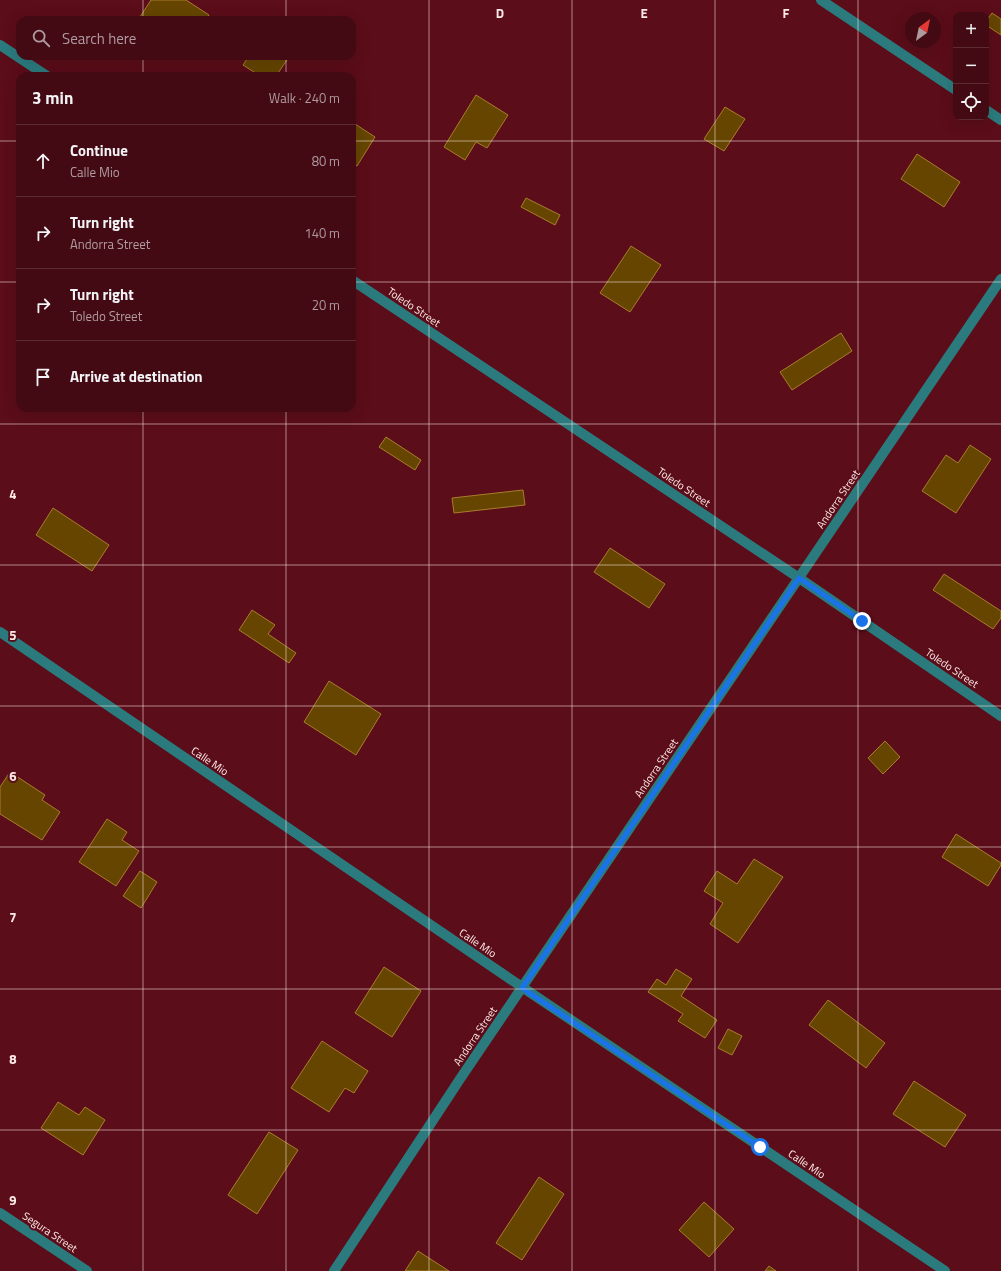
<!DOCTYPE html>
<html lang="en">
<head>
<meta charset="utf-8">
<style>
	body { margin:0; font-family:"Titillium Web",sans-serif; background:#4b131c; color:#f1f3f6 }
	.controls { position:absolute; right:12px; top:12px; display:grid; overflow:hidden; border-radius:8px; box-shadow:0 4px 16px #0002 }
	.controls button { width:36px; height:36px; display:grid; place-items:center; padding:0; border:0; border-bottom:1px solid #5c2b33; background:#440a13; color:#f1f3f6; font:20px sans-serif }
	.compass { position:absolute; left:905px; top:12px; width:36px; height:36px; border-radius:50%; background:#440a13; box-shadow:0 4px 16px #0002; rotate:33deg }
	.stop { position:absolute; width:12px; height:12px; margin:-9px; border:3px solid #1a73e8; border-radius:50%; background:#fff }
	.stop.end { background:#1a73e8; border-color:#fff; box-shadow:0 1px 4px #0008 }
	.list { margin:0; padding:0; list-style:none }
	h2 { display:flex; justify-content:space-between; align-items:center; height:52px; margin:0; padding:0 16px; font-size:17px }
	h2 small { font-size:13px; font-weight:400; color:#af9aa0 }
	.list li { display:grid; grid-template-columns:26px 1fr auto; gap:12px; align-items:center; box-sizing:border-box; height:72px; padding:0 16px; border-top:1px solid #5c2b33 }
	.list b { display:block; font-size:15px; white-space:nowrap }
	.list p { margin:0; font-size:13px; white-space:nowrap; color:#af9aa0 }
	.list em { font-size:13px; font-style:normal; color:#af9aa0 }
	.icon { flex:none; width:22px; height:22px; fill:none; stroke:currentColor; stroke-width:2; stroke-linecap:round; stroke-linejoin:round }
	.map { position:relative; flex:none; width:1001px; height:1271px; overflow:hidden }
	.search { position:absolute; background:#440a13; box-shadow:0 4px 16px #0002; left:16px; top:16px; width:340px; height:44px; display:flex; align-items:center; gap:10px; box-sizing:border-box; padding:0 14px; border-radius:12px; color:#af9aa0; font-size:15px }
	.panel { position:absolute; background:#440a13; box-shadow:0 4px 16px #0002; left:16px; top:72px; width:340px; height:340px; border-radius:12px }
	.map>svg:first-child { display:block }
</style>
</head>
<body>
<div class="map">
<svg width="1001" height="1271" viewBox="0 0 1001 1271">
	<rect width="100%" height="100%" fill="#5b0d19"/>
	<path fill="#654500" stroke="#a97d2d" d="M 151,0 L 186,0 L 209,15 L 206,20 L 138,20 Z
		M 992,13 L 1001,19 L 1001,35 L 986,25 L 986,21 Z
		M 249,56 L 282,56 L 287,60 L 276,76 L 260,76 L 243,65 Z
		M 476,95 L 508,115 L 487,148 L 476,142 L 465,160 L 444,147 Z
		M 725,107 L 745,119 L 724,151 L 704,139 Z
		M 352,122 L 375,137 L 357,166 L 352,163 Z
		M 917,154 L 960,182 L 944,207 L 901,179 Z
		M 526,198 L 560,215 L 555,225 L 521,207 Z
		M 631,246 L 661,265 L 630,312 L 600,293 Z
		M 841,333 L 852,351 L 792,390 L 780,372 Z
		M 386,437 L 421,460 L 415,470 L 379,447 Z
		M 970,445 L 991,459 L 956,513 L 922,491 L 946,455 L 958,463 Z
		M 523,490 L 525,505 L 454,513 L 452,498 Z
		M 53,508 L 109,545 L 92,571 L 36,535 Z
		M 610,548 L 665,584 L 649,608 L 594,572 Z
		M 944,574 L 1001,611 L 1001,618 L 993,629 L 933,590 Z
		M 252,610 L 275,625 L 268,634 L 296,653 L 289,663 L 239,630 Z
		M 329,681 L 381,714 L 356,755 L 304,722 Z
		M 885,741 L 900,757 L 883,774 L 868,758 Z
		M 10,772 L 45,795 L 42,800 L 60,812 L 42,840 L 0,814 L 0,787 Z
		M 107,819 L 127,832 L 122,840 L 139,851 L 116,886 L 79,862 Z
		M 956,834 L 1001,863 L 1001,865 L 988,886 L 942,857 Z
		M 754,859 L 783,877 L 738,943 L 710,924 L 723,903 L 704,891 L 717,871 L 737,884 Z
		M 140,871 L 157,882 L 141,908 L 123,896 Z
		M 384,967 L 421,991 L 392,1037 L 355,1013 Z
		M 676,969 L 692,979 L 681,996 L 717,1020 L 705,1038 L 678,1021 L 683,1014 L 648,992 L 657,979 L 666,985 Z
		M 828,1000 L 885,1043 L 866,1068 L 809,1025 Z
		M 728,1029 L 742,1036 L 732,1055 L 718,1048 Z
		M 322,1041 L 368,1071 L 354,1093 L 345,1088 L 329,1112 L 291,1088 Z
		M 914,1081 L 966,1115 L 945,1147 L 893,1114 Z
		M 58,1102 L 79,1115 L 85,1107 L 105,1120 L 83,1155 L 41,1128 Z
		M 269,1132 L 298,1150 L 257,1214 L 228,1195 Z
		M 539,1177 L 564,1194 L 522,1260 L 496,1243 Z
		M 704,1202 L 734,1229 L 709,1257 L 679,1230 Z
		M 418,1251 L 449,1271 L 405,1271 Z
		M 769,1266 L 776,1271 L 765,1271 Z"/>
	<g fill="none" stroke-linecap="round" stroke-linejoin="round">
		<path stroke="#2b7b7e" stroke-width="10" d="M 821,0 L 956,90
			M 0,45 L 47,76
			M 986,110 L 1001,120
			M 352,280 L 799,578 L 1001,716
			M 0,632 L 522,987 L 945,1271
			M 0,1213 L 87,1271
			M 334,1271 L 460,1079 L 1001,279"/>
	</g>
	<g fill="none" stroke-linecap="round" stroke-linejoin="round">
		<path stroke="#1a73e8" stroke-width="5" d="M 760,1147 L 522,988 L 799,578 L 862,621"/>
	</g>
	<path fill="none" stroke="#fde9e8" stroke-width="1" stroke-opacity="0.55" d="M 143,0 L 143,20M 286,0 L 286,20M 429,0 L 429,1271M 572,0 L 572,1271M 715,0 L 715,1271M 858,0 L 858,1271M 143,56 L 143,76M 286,56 L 286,76M 0,141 L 20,141M 352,141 L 1001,141M 0,282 L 20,282M 352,282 L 1001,282M 143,408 L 143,1271M 286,408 L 286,1271M 0,424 L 1001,424M 0,565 L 1001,565M 0,706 L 1001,706M 0,847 L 1001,847M 0,989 L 1001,989M 0,1130 L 1001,1130"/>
	<g text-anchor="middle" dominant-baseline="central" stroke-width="4" stroke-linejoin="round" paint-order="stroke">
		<g font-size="11" fill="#fde9e8" stroke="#5b0d19">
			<text transform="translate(414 307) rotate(34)">Toledo Street</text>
			<text transform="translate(684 487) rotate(34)">Toledo Street</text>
			<text transform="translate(838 499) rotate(-56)">Andorra Street</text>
			<text transform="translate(952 668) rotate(34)">Toledo Street</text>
			<text transform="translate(210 761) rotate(34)">Calle Mio</text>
			<text transform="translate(656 768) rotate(-56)">Andorra Street</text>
			<text transform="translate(478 943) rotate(34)">Calle Mio</text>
			<text transform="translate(475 1036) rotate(-56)">Andorra Street</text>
			<text transform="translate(807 1164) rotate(34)">Calle Mio</text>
			<text transform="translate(50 1232) rotate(34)">Segura Street</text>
		</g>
	</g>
	<g font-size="13" text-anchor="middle" font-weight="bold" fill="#fde9e8" stroke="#5b0d19" stroke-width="4" stroke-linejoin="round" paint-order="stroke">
		<text x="500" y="18">D</text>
		<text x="644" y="18">E</text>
		<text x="786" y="18">F</text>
		<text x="13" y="499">4</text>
		<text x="13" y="640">5</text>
		<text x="13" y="781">6</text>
		<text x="13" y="922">7</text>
		<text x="13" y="1064">8</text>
		<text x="13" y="1205">9</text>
	</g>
</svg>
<div class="controls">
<button>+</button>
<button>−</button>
<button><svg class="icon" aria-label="locate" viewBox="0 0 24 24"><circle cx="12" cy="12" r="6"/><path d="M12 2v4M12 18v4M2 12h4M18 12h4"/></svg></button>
</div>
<svg class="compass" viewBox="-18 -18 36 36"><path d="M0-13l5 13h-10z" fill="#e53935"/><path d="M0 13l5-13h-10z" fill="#af9aa0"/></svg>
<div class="stop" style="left:760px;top:1147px"></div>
<div class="stop end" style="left:862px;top:621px"></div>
<div class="search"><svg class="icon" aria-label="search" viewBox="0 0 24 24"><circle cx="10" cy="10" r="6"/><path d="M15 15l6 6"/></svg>Search here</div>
<section class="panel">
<h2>3 min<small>Walk · 240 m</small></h2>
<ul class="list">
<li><svg class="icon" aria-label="ahead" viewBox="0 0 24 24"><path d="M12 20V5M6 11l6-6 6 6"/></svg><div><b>Continue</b><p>Calle Mio</p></div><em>80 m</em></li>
<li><svg class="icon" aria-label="right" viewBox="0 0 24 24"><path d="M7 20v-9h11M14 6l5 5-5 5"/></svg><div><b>Turn right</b><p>Andorra Street</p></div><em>140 m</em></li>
<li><svg class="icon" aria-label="right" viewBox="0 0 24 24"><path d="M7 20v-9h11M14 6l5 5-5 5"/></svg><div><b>Turn right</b><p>Toledo Street</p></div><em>20 m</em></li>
<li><svg class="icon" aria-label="arrive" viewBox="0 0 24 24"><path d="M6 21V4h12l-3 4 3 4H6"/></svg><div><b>Arrive at destination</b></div></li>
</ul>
</section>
</div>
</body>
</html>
